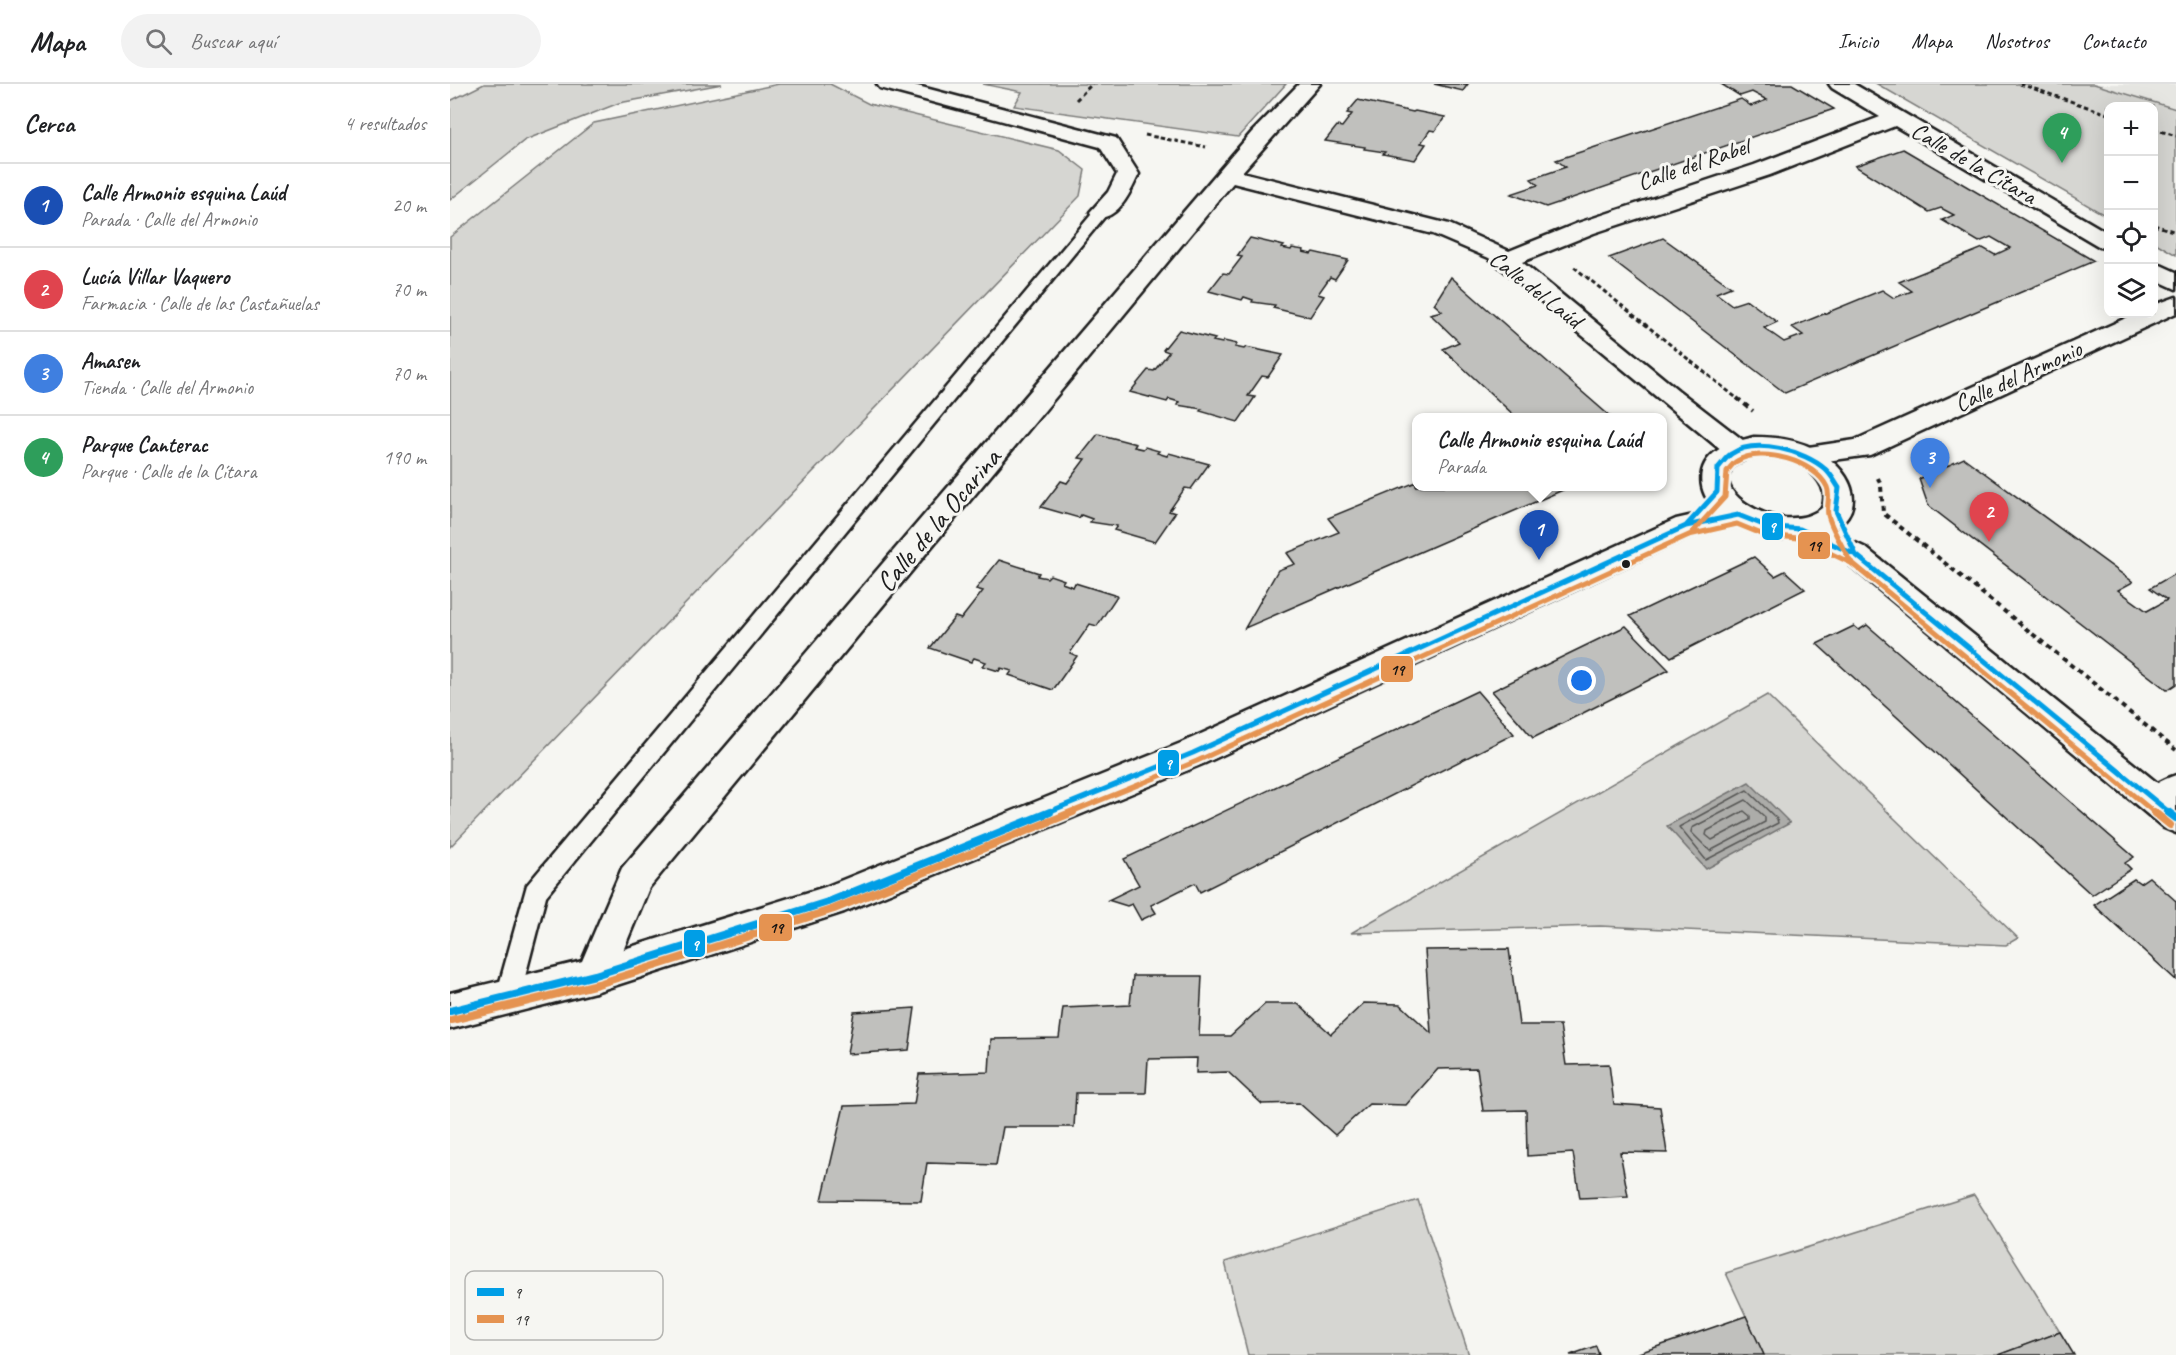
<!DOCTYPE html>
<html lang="es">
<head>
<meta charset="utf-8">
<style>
	body { margin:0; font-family:Caveat,sans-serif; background:#f2f2f2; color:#202124 }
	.controls { position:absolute; right:18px; top:18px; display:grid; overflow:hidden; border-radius:12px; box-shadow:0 6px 24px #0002 }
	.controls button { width:54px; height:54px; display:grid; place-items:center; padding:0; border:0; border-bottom:2px solid #e0e0e0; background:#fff; color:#202124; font:30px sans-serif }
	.you { position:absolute; left:1132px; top:597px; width:21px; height:21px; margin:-15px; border:4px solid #fff; border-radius:50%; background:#1a73e8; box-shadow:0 0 0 9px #1a73e833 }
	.badge { display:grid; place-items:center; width:39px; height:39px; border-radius:50%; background:#db2777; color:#fff; font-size:20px; font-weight:700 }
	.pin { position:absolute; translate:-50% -50px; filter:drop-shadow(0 2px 3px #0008) }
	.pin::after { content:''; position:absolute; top:32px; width:21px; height:18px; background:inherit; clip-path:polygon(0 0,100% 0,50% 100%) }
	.popup { position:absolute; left:962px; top:329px; width:255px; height:78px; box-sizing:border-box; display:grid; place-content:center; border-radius:12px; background:#fff; filter:drop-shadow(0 2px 4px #0005); font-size:20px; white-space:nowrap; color:#757577 }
	.popup b { font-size:22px; color:#202124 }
	.popup::after { content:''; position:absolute; left:50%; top:100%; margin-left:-12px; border:12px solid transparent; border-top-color:#fff }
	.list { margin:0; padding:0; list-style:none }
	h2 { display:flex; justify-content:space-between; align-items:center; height:78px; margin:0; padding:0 24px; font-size:26px }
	h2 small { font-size:20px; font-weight:400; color:#757577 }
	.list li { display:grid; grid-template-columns:39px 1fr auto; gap:18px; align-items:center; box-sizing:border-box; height:84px; padding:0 24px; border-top:2px solid #e0e0e0 }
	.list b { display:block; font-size:22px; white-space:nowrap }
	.list p { margin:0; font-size:20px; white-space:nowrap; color:#757577 }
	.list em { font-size:20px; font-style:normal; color:#757577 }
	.icon { flex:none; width:33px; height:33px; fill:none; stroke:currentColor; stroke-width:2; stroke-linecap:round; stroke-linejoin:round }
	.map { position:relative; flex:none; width:1726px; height:1271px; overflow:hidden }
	header { display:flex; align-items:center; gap:36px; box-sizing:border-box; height:84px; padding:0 30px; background:#fff; border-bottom:2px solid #e0e0e0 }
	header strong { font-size:28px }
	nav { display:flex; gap:33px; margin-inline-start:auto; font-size:21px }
	.search { width:420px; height:54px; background:#f2f2f2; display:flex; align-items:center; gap:15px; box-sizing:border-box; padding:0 21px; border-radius:33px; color:#757577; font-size:22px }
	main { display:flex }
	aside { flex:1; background:#fff }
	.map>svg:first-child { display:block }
</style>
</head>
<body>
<header>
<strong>Mapa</strong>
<div class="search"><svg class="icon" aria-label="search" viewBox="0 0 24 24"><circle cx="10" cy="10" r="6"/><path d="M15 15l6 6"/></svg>Buscar aquí</div>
<nav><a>Inicio</a><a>Mapa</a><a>Nosotros</a><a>Contacto</a></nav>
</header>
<main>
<aside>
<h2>Cerca<small>4 resultados</small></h2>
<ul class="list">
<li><span class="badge" style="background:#1a4fb4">1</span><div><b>Calle Armonio esquina Laúd</b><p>Parada · Calle del Armonio</p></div><em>20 m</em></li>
<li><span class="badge" style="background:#e0444e">2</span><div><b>Lucía Villar Vaquero</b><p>Farmacia · Calle de las Castañuelas</p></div><em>70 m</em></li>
<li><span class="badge" style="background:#3f7fe0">3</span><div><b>Amasen</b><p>Tienda · Calle del Armonio</p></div><em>70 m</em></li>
<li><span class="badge" style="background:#2e9e5b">4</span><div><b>Parque Canterac</b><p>Parque · Calle de la Cítara</p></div><em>190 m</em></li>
</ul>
</aside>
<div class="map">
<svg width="1726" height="1271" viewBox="0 0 1726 1271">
	<rect width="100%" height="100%" fill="#f6f6f2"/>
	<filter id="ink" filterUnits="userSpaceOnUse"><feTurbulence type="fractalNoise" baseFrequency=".0167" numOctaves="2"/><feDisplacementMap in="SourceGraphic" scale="12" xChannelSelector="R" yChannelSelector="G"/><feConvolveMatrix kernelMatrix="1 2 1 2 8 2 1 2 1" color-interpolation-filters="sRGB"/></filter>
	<g filter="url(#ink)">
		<path fill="#e6e6e2" d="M 1644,0 L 1726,0 L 1726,25 Z"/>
		<path fill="#d6d6d2" stroke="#797977" stroke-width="1.5" d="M 34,0 L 272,0 L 169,19 L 75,56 L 0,116 L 0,17 Z
			M 329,0 L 380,0 L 419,20 L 609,66 L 635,86 L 630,112 L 0,763 L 0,153 L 144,39 Z
			M 533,0 L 836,0 L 788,53 L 564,22 L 572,8 Z
			M 1427,0 L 1644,0 L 1726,25 L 1726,171 L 1704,158 L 1704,22 L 1658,22 L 1658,133 Z
			M 1317,611 L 1568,854 L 1556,861 L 1150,842 L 901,849 Z
			M 1524,1111 L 1610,1248 L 1548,1271 L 1314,1271 L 1276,1189 Z
			M 968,1116 L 1019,1271 L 798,1271 L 775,1178 Z"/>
		<path fill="#acaca9" stroke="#727271" stroke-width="1.5" d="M 1299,698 L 1340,739 L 1256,785 L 1217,742 Z"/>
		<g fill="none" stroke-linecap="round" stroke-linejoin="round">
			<path stroke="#565654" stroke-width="1.5" d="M 1297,706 L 1327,735 L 1328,739 L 1256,776 L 1229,743 Z
				M 1296,716 L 1315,733 L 1315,738 L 1260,767 L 1241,748 L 1242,744 Z
				M 1294,727 L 1300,732 L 1300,736 L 1262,756 L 1256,751 L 1257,747 Z"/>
		</g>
		<path fill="#c0c0bd" stroke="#1c1c1c" stroke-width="1.5" d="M 984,0 L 1018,0 L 1013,7 Z
			M 1271,0 L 1342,0 L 1384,25 L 1096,123 L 1061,110 L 1088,101 L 1081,95 L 1116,83 L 1106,76 L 1291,15 L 1301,22 L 1317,16 L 1302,8 L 1290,12 Z
			M 908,16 L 963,28 L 965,27 L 995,33 L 985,47 L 980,46 L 971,59 L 976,60 L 965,76 L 933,70 L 935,68 L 914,65 L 915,63 L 875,57 L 887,42 L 892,43 L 902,30 L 897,29 Z
			M 1453,65 L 1644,177 L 1335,309 L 1159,174 L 1213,154 L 1281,203 L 1266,209 L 1282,221 L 1297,216 L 1327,238 L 1314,244 L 1334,258 L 1353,251 L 1342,243 L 1432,206 L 1444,214 L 1462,207 L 1449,198 L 1533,164 L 1545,171 L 1560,164 L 1541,153 L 1529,158 L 1492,136 L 1504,131 L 1491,124 L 1479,128 L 1405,82 Z
			M 800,154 L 834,162 L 832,164 L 841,166 L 842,164 L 854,166 L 853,168 L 861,170 L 863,168 L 898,176 L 885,195 L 880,193 L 868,210 L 874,212 L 860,233 L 823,224 L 825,221 L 802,218 L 803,216 L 794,213 L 792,216 L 759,207 L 773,189 L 779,190 L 792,173 L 787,172 Z
			M 1001,193 L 1069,253 L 1162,334 L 1067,334 L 993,265 L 1009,258 L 980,230 L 992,227 L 984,220 Z
			M 729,246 L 765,255 L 763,257 L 772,259 L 774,257 L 787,260 L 785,263 L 794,265 L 796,263 L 833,271 L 818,293 L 812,292 L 798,312 L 805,313 L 788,338 L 750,327 L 752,325 L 727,321 L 729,318 L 719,315 L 717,318 L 680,308 L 698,286 L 704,287 L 719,268 L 713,266 Z
			M 648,350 L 686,360 L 684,363 L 693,365 L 695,363 L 709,367 L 707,369 L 717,372 L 719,369 L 759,380 L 741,405 L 735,404 L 719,427 L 725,429 L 705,458 L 664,446 L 667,442 L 640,438 L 642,435 L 631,431 L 629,434 L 591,423 L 611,397 L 617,399 L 635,375 L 629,374 Z
			M 1514,374 L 1683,498 L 1668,506 L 1697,527 L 1717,516 L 1700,504 L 1726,489 L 1726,600 L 1717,606 L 1478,421 L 1469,395 Z
			M 966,398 L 966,402 L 1122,402 L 795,544 L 828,486 L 845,480 L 837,469 L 889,448 L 878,434 Z
			M 1304,473 L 1325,492 L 1335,487 L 1355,505 L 1221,573 L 1180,532 Z
			M 549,476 L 589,489 L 587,492 L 597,494 L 600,491 L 614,496 L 612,499 L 623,503 L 625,499 L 667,512 L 647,542 L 640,540 L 620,569 L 627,572 L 603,606 L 559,591 L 562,587 L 551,584 L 549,587 L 532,582 L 536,578 L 524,574 L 521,578 L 480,564 L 505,533 L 511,535 L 533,507 L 526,505 Z
			M 1417,541 L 1684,773 L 1675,779 L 1681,785 L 1642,811 L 1367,560 L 1404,542 L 1409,546 Z
			M 1176,542 L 1219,586 L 1083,654 L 1042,607 Z
			M 1027,607 L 1064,650 L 750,808 L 745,799 L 701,821 L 706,829 L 691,836 L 682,820 L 677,822 L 658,816 L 689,801 L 674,775 Z
			M 1699,793 L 1726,817 L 1726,896 L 1644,821 L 1684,795 L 1690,799 Z
			M 1059,865 L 1069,941 L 1110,941 L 1116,981 L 1159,980 L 1164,1020 L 1210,1023 L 1217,1069 L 1170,1068 L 1178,1112 L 1130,1114 L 1123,1069 L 1077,1072 L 1076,1026 L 1033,1027 L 1027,984 L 988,985 L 956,1021 L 919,1020 L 885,1051 L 849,1019 L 812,1020 L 778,988 L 746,989 L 747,974 L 698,975 L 696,1009 L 626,1009 L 624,1043 L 553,1043 L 546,1081 L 477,1079 L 471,1117 L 372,1116 L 394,1022 L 464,1020 L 469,990 L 539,988 L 541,955 L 609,954 L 613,924 L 680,921 L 683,892 L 752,892 L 749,952 L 780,952 L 815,920 L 848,920 L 881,950 L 914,919 L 950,920 L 981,949 L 975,866 Z
			M 465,924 L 459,966 L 397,970 L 404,928 Z
			M 1296,1232 L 1314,1271 L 1183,1271 Z
			M 1610,1248 L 1624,1271 L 1548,1271 Z
			M 1146,1262 L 1149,1271 L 1120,1271 Z"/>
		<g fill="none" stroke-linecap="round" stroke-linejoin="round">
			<g stroke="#1c1c1c" stroke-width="5">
				<path id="service" d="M 651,124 L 656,125 L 658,128 L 656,131 L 96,812 L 70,912 L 67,920 L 58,923 L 49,920 L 46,912 L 77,801 L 646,125 Z"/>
			</g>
			<g stroke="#1c1c1c" stroke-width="5">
				<path id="minor" d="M 427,0 L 460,0 L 666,54 L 689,90 C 680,109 667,139 643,133 L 640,128 L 658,108 L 667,90 L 650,63 L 430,4 Z
					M 849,0 L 870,0 L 792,88 L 999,140 L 1059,167 L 1128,139 L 1304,81 L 1430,33 L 1382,4 L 1379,0 L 1404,0 L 1658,149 L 1658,165 L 1650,163 L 1445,42 L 1320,91 L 1144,149 L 1072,178 L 1228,306 L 1298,360 L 1302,366 L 1298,372 L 1288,375 L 1278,372 L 1039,174 L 983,150 L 783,99 L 199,804 L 158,903 L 145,908 L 132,903 L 126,891 L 172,784 L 802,48 Z
					M 1704,178 L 1726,188 L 1726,205 L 1704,195 Z
					M 1726,213 L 1726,229 L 1420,371 L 1355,380 L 1345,377 L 1341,371 L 1345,365 L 1405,356 L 1685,230 L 1704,230 L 1704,221 Z
					M 1726,691 L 1726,723 L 1707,732 L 1695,728 L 1690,718 C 1697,703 1711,696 1726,691 Z"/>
			</g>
			<g stroke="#1c1c1c" stroke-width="5">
				<path id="tertiary" d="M 1304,353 C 1324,353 1346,355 1364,365 C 1397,381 1424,424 1380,447 L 1416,464 L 1726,714 L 1726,749 L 1714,744 L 1396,478 L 1344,454 L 1331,455 L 1298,446 L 1288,441 L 1243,451 L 755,679 L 394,828 L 145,908 L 0,945 L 0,909 L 145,874 L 375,803 L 731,659 L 1226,435 L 1266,426 C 1247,408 1245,381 1268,366 C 1278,359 1293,356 1304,353 ZM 1307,371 C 1316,371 1326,371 1335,374 C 1356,380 1382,401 1372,424 C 1360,433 1349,435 1333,434 C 1315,433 1269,411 1280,388 C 1284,378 1298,375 1307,371 Z"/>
			</g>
			<path stroke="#1c1c1c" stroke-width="3" stroke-dasharray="4.5 3" stroke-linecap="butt" d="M 1570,0 L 1658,30
				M 626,16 L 642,0
				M 1704,45 L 1726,52
				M 695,51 L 756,63
				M 1704,141 L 1726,148
				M 1124,183 L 1289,316"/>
			<path stroke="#1c1c1c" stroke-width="4" stroke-dasharray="5 4.5" stroke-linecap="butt" d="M 1287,314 L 1303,327
				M 1428,394 L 1431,402 L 1433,429 L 1726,666"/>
			<use href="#service" fill="#f6f6f2" fill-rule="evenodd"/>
			<use href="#minor" fill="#f6f6f2" fill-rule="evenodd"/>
			<use href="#tertiary" fill="#f6f6f2" fill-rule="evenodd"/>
			<g stroke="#f6f6f2" stroke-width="10">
				<path id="bus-1-far1" d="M 1210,454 L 1236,442 L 1288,431 L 1316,442 L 1350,445 L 1406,471 L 1428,489
					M 596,729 L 743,669 L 1236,442 L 1267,408 L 1268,384 C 1272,380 1276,373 1281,370 C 1305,353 1355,367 1375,385 C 1381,390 1385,398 1389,404 L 1386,427 L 1406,471 L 1720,729"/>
			</g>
			<g stroke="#f6f6f2" stroke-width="12">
				<path id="bus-1" d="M 1718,728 L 1726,734
					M 0,927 L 145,891 L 381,817 L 600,728"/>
			</g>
			<g stroke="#f6f6f2" stroke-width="10">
				<path id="bus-2-far1" d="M 1214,462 L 1239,451 L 1287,440 L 1314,451 L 1348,454 L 1401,479 L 1422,496
					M 619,729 L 747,677 L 1241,450 L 1275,413 L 1277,387 C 1280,384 1283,379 1287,377 C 1312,362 1365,377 1377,403 C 1381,412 1376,422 1378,431 C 1382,446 1393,463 1400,477 L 1705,729"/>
			</g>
			<g stroke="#f6f6f2" stroke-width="12">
				<path id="bus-2" d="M 1704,728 L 1720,741
					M 2,936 L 148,900 L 384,825 L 623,728"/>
			</g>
			<use href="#bus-1-far1" stroke="#009ee6" stroke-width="5"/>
			<use href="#bus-1" stroke="#009ee6" stroke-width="8"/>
			<use href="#bus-2-far1" stroke="#e59351" stroke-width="5"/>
			<use href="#bus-2" stroke="#e59351" stroke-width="8"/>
		</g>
	</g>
	<circle fill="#1c1c1c" stroke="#f6f6f2" stroke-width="2" cx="1176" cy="480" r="5"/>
	<g text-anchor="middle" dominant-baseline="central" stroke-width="6" stroke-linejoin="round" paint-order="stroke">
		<g font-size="24" fill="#1c1c1c" stroke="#f6f6f2">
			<text transform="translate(1524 79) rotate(30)">Calle de la Cítara</text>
			<text transform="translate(1243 80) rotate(-19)">Calle del Rabel</text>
			<text transform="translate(1086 205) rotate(38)">Calle del Laúd</text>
			<text transform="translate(1568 292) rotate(-25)">Calle del Armonio</text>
		</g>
		<g font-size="28" fill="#1c1c1c" stroke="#f6f6f2">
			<text transform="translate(488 436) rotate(-50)">Calle de la Ocarina</text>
		</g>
	</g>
	<rect x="15" y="1187" width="198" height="69" rx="9" fill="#f6f6f2" stroke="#b5b5b2" stroke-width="1.5"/>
	<rect x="27" y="1204" width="27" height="8" fill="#009ee6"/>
	<rect x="27" y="1231" width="27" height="8" fill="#e59351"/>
	<g font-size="16" fill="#1c1c1c">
		<text x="64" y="1214">9</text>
		<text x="64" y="1241">19</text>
	</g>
	<g stroke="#f6f6f2" stroke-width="2">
		<rect x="1311" y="428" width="23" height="29" rx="6" fill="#009ee6"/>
		<rect x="1347" y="447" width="34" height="29" rx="6" fill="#e59351"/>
		<rect x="930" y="571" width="34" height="28" rx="6" fill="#e59351"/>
		<rect x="707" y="665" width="23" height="28" rx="6" fill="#009ee6"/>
		<rect x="308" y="829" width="35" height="29" rx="6" fill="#e59351"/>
		<rect x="233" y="845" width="23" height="29" rx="6" fill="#009ee6"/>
	</g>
	<g font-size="16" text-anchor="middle" font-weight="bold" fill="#fff">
		<text x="1322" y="448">9</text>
		<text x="718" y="685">9</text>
		<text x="245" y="866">9</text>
	</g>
	<g font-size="16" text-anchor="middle" font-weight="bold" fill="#111">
		<text x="1364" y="467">19</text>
		<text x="947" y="591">19</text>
		<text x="326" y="849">19</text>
	</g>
</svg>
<div class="controls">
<button>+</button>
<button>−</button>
<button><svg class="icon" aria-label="locate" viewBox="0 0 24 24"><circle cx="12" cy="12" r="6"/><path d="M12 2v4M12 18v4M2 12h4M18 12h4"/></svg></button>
<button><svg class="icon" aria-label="layers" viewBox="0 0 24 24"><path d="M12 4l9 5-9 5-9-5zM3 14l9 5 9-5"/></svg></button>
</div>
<div class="you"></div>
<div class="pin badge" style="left:1089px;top:476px;background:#1a4fb4">1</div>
<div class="popup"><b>Calle Armonio esquina Laúd</b>Parada</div>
<div class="pin badge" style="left:1539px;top:458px;background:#e0444e">2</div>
<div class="pin badge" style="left:1480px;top:404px;background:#3f7fe0">3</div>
<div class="pin badge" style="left:1612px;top:79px;background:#2e9e5b">4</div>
</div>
</main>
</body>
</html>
